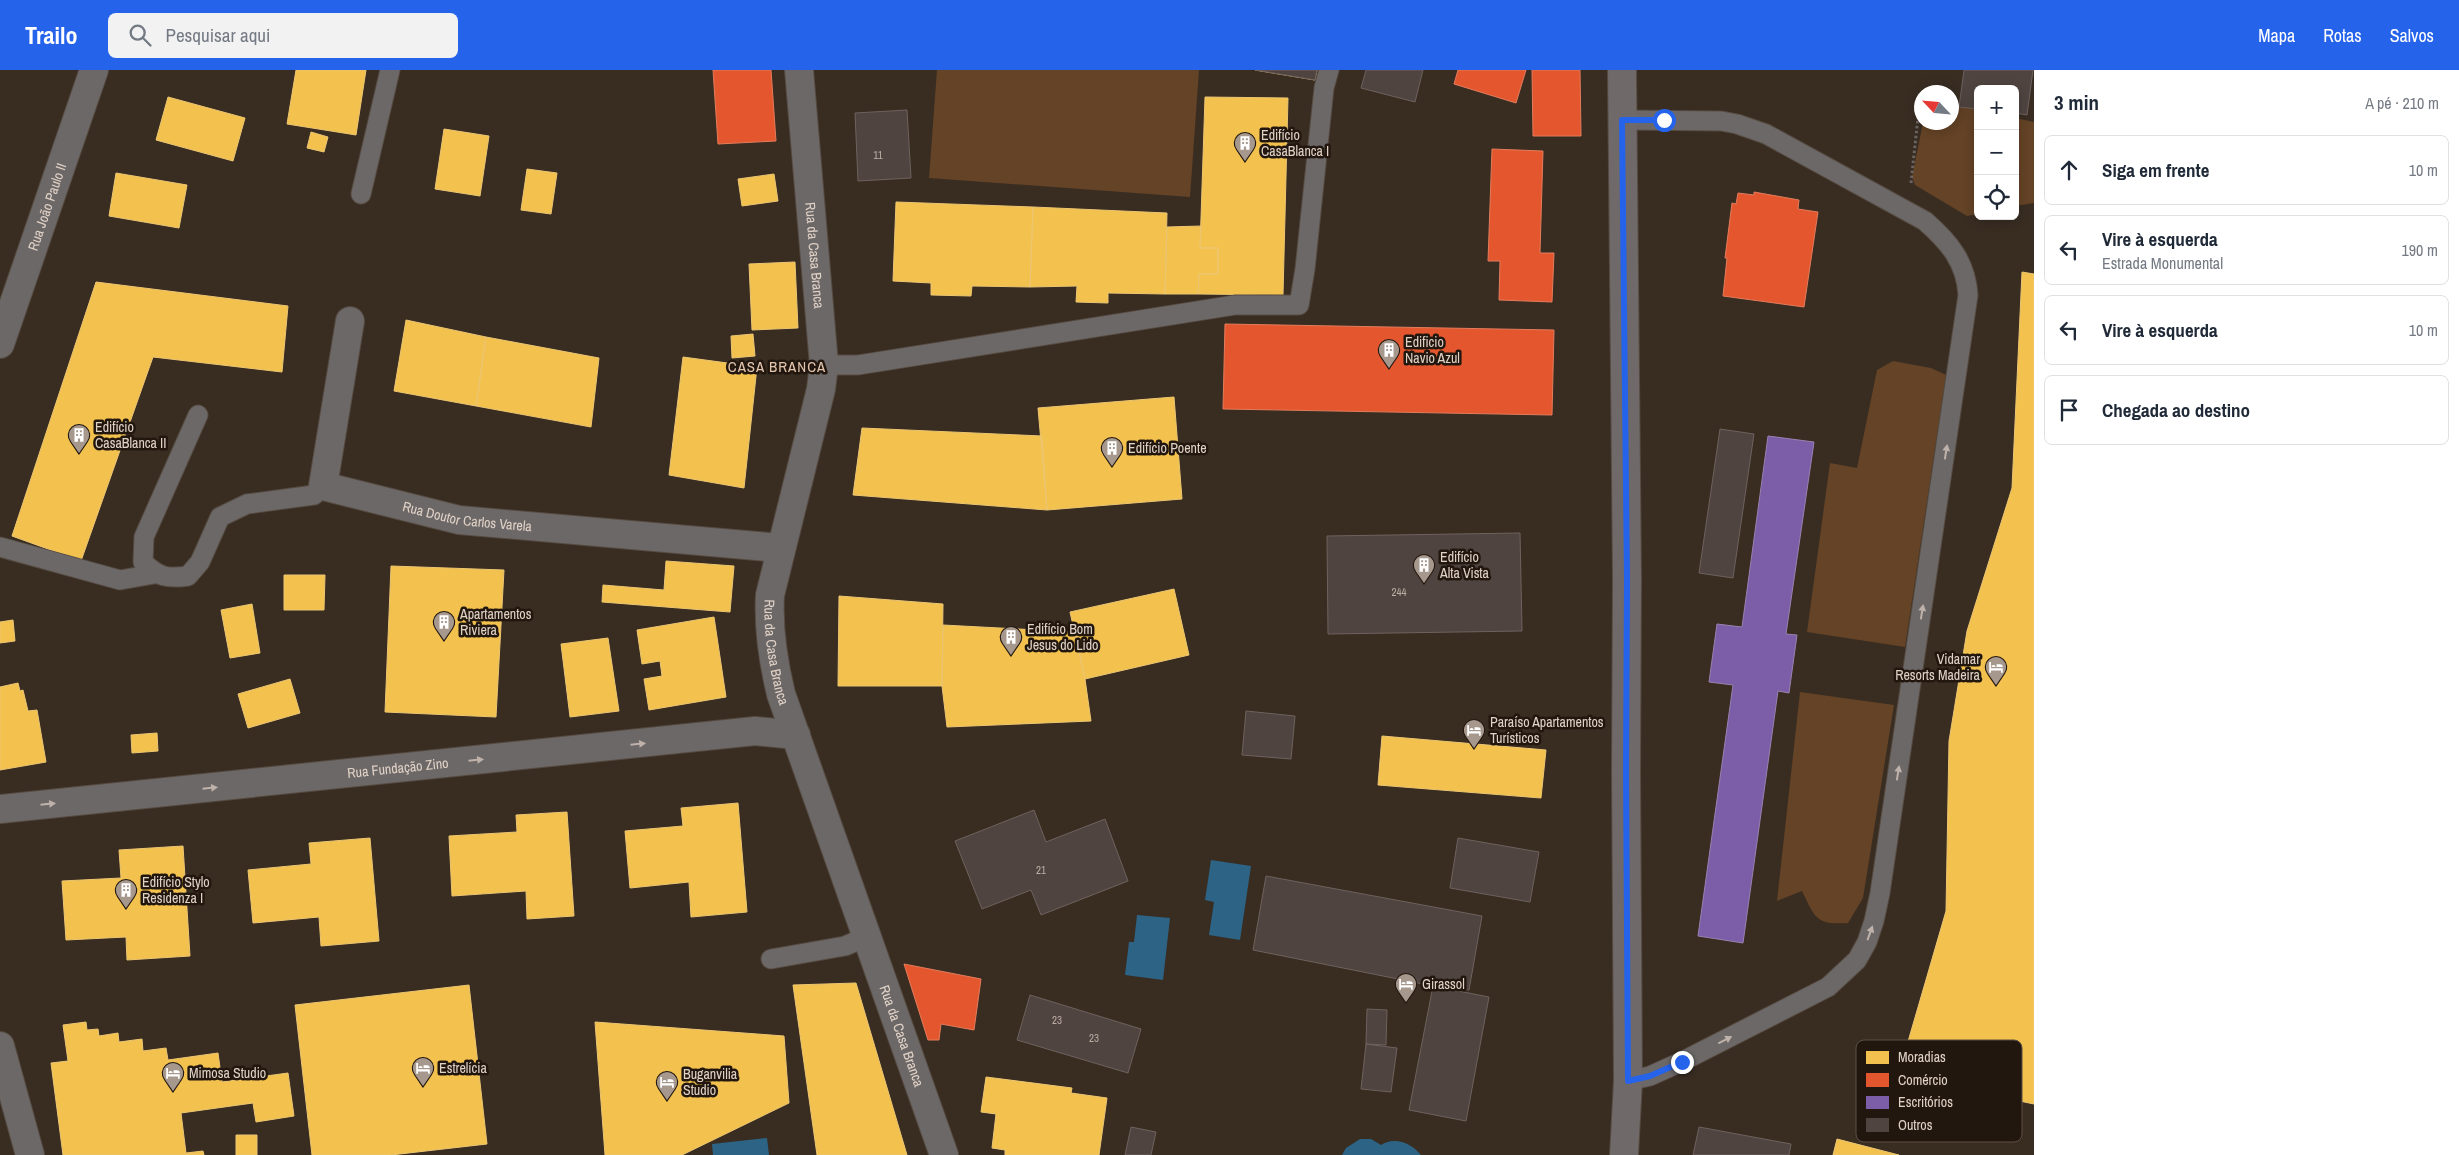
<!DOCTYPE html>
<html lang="pt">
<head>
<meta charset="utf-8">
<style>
	body { margin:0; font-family:"Archivo Narrow",sans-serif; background:#f2f2f3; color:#1f2937 }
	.controls { position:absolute; right:15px; top:15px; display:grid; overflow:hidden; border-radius:8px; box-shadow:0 2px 12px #0003 }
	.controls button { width:45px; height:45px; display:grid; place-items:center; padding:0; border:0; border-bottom:1px solid #e0e1e3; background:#fff; color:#1f2937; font:25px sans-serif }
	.compass { position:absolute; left:1914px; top:15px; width:45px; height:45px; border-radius:50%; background:#fff; box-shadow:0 2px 12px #0003; rotate:296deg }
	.stop { position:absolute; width:15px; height:15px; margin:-11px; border:4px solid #2563eb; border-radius:50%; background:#fff }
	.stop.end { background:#2563eb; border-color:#fff; box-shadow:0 1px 5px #0008 }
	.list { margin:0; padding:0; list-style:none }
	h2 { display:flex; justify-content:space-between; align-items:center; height:65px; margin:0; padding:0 20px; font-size:21px }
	h2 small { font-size:16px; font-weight:400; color:#747a83 }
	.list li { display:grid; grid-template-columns:32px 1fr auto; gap:15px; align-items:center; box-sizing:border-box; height:70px; margin:0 10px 10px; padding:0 10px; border:1px solid #e0e1e3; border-radius:8px }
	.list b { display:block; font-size:19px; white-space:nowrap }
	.list p { margin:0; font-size:16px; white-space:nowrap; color:#747a83 }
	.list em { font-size:16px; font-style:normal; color:#747a83 }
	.icon { flex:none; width:28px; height:28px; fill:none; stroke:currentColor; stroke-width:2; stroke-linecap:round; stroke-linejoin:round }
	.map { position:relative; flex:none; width:2034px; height:1085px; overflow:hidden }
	header { display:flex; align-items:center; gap:30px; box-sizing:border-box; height:70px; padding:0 25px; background:#2563eb; color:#fff }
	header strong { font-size:24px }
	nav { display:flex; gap:28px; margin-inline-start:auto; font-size:18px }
	.search { width:350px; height:45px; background:#f2f2f3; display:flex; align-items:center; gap:12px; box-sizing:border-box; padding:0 18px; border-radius:8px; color:#747a83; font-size:19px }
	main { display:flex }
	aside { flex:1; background:#fff }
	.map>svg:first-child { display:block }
</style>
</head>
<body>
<header>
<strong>Trailo</strong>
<div class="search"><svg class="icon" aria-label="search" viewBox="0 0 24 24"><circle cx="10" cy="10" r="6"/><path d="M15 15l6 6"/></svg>Pesquisar aqui</div>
<nav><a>Mapa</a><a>Rotas</a><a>Salvos</a></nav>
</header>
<main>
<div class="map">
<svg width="2034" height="1085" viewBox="0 0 2034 1085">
	<rect width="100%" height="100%" fill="#392d22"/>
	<path fill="#644326" d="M 937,0 L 1199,0 L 1190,127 L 929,108 Z
		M 1952,34 L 1978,40 L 1978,144 L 1967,146 L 1915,115 L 1912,107 L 1923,53 L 1952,52 Z
		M 2015,48 L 2034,52 L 2034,133 L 2015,136 Z
		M 1893,291 L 1931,298 L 1946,305 L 1905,577 L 1807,562 L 1830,393 L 1857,398 L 1877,300 Z
		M 1800,622 L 1894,635 L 1863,828 L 1848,853 C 1816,855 1815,848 1802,821 L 1777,831 Z"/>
	<path fill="#2d6385" d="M 1211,790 L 1251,796 L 1240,870 L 1209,865 L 1214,832 L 1205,830 Z
		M 1137,845 L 1170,848 L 1163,910 L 1125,905 L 1129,872 L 1134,872 Z
		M 767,1068 L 769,1085 L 713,1085 L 712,1074 Z
		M 1360,1069 L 1371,1069 L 1381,1075 C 1394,1066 1412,1073 1421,1085 L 1342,1085 L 1346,1078 Z"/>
	<path fill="#f2c14e" stroke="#edc672" d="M 296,0 L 366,0 L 356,65 L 287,54 Z
		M 1255,0 L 1317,0 L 1315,10 Z
		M 168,27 L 245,48 L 233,91 L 156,70 Z
		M 1205,27 L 1288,28 L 1283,225 L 1198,224 L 1199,204 L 1218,204 L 1218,178 L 1200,178 Z
		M 444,59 L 489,66 L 480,126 L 435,119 Z
		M 311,62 L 328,67 L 324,82 L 307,78 Z
		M 527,99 L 557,103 L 551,144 L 521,140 Z
		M 116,103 L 187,115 L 179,158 L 109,146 Z
		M 774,104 L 778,131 L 742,136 L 738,109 Z
		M 896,132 L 1033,137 L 1030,217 L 972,216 L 971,226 L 931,225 L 931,213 L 893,211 Z
		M 1033,137 L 1167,143 L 1165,224 L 1108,223 L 1108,233 L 1076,232 L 1077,216 L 1030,217 Z
		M 1201,156 L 1200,178 L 1218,178 L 1218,204 L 1199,204 L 1198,224 L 1165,224 L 1167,157 Z
		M 795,192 L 798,258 L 752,260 L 749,194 Z
		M 2022,202 L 2034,204 L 2034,1034 L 1898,1006 L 1946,841 L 1949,671 L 1967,561 L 2012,418 Z
		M 96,212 L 288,236 L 282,302 L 153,287 L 81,491 L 12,466 Z
		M 406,250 L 486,267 L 476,336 L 394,321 Z
		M 753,264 L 755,286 L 732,288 L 731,266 Z
		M 486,267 L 599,288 L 591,357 L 476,336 Z
		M 683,287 L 757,297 L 744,418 L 669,405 Z
		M 1174,327 L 1182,429 L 1047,440 L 1038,338 Z
		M 862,358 L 1042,366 L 1047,440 L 853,425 Z
		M 666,491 L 734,496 L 730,542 L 602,532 L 603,515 L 664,520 Z
		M 391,496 L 504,500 L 496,647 L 385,642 Z
		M 284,505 L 325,505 L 324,540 L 284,540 Z
		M 1174,519 L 1189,585 L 1085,609 L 1070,542 Z
		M 839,526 L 943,534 L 942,616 L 838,616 Z
		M 252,534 L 260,583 L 230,588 L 221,540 Z
		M 714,547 L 726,627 L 649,640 L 644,609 L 662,606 L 660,591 L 642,594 L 637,560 Z
		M 13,550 L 15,571 L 0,573 L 0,552 Z
		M 943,555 L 1075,562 L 1085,609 L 1091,651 L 947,657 L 942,616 Z
		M 608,568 L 619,641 L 570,647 L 561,574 Z
		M 290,609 L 300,643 L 248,658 L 238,624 Z
		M 18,613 L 20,621 L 23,620 L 28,641 L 37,640 L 46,692 L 0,700 L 0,617 Z
		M 157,663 L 158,681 L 132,683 L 131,665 Z
		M 1382,666 L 1546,680 L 1541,728 L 1378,715 Z
		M 738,733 L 747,842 L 691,847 L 689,812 L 630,818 L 625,761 L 683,756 L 681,738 Z
		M 567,742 L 574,846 L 527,849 L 526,821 L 452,826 L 449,766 L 517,762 L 516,745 Z
		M 370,768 L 379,871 L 321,876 L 319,847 L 253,853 L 248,800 L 311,794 L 309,773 Z
		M 183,776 L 190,886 L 127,890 L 126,867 L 66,870 L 62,811 L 121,808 L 119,780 Z
		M 856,913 L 907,1085 L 817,1085 L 793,915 Z
		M 469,915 L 487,1074 L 391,1085 L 312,1085 L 295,935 Z
		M 86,952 L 87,960 L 98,959 L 99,966 L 118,963 L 119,972 L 142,969 L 143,981 L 166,978 L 168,990 L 218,983 L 222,1012 L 288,1003 L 294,1046 L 256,1052 L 253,1033 L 181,1043 L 186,1083 L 203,1081 L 204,1085 L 63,1085 L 51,993 L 68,991 L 63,955 Z
		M 595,952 L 784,966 L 789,1033 L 682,1085 L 605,1085 Z
		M 986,1007 L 1072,1018 L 1071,1023 L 1107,1028 L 1099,1085 L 1005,1085 L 1005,1080 L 992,1078 L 996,1044 L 981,1042 Z
		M 236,1065 L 257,1065 L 257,1085 L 236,1085 Z
		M 1837,1069 L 1899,1085 L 1833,1085 Z"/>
	<path fill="#e4572e" stroke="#e37c5c" d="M 713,0 L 771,0 L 776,71 L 718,74 Z
		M 1458,0 L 1526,0 L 1516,33 L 1454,14 Z
		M 1532,0 L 1580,0 L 1581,66 L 1533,66 Z
		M 1492,79 L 1543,81 L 1540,183 L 1554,183 L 1552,232 L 1499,230 L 1500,191 L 1488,191 Z
		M 1754,122 L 1799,130 L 1798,139 L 1818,142 L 1804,237 L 1723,226 L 1727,188 L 1725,188 L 1732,133 L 1736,134 L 1738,123 L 1754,125 Z
		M 1225,254 L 1554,260 L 1552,345 L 1223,339 Z
		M 904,894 L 981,909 L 974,960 L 941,954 L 939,970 L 928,970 Z"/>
	<path fill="#7b5ea7" stroke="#9a81b0" d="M 1768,366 L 1814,372 L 1786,564 L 1797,565 L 1789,623 L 1778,621 L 1743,873 L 1698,866 L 1733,615 L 1709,612 L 1717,554 L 1742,557 Z"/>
	<path fill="#4f4440" stroke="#6e625e" d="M 1255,0 L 1317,0 L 1315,10 Z
		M 1366,0 L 1423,0 L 1415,32 L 1361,18 Z
		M 1964,0 L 2033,0 L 2027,45 L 2015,43 L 2015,19 L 1978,19 L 1978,39 L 1959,37 Z
		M 907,40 L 911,108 L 858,111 L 855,43 Z
		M 1720,359 L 1754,364 L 1733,508 L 1699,503 Z
		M 1520,463 L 1522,561 L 1328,564 L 1327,466 Z
		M 1246,641 L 1295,646 L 1291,689 L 1242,685 Z
		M 1034,740 L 1046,772 L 1105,749 L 1128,811 L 1041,845 L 1031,820 L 982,839 L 955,771 Z
		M 1458,768 L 1539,782 L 1530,832 L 1450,818 Z
		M 1266,806 L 1482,846 L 1469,920 L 1433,916 L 1253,880 Z
		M 1433,916 L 1489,927 L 1466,1051 L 1409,1040 Z
		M 1030,925 L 1141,959 L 1128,1003 L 1017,970 Z
		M 1367,939 L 1387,940 L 1386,975 L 1366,974 Z
		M 1366,974 L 1397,978 L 1391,1022 L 1361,1019 Z
		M 1131,1057 L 1156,1062 L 1151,1085 L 1125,1085 Z
		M 1699,1057 L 1791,1074 L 1789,1085 L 1693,1085 Z"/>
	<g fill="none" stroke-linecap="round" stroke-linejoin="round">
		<g stroke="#564b41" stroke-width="21">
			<path id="service" d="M 1622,50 L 1721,51 L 1737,54 L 1766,64 L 1925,151 C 1949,172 1966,192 1968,225 L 1880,823 L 1874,851 L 1867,872 L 1857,890 L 1828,917 L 1681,992 L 1650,1006 L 1628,1011
				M 361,124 L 390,0
				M 824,295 L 858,295 L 1235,235 L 1299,235 L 1305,199 L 1324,18 L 1329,0
				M 198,345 L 144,467 L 143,492 C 158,507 167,509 188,506 L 200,492 L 220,447 L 247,434 L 314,425 L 323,416
				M 0,477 L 120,510 L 154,504
				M 771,889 L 845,876 L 866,867"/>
		</g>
		<g stroke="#564b41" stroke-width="30">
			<g id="minor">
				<path id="s1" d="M 799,0 L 824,295 L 821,319 L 770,525 C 768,560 773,591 781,624 L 944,1085"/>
				<path id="s2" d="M 350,251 L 323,416 L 459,450 L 780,478"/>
				<path id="s3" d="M 0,739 L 755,661 L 796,665"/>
			</g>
		</g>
		<g stroke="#564b41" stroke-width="30">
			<g id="tertiary">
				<path id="s4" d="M 0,274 L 94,0"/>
				<path d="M 0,976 L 30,1085"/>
			</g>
		</g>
		<g stroke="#564b41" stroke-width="30">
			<path id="secondary" d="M 1622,0 L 1627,509 L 1626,703 L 1628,1011 L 1624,1085"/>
		</g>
		<path stroke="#6a6462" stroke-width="3" stroke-dasharray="2.5 2.5" stroke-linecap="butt" d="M 1911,113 L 1918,47"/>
		<use href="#service" stroke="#6c6868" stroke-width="19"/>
		<use href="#minor" stroke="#6c6868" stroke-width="28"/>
		<use href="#tertiary" stroke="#6c6868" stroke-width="28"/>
		<use href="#secondary" stroke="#706969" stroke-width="28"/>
	</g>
	<defs><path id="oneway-solid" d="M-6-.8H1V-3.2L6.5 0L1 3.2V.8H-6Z" transform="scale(1.25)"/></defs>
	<g fill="#beb2aa">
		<use href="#oneway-solid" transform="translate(1946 382) rotate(-81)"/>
		<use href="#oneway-solid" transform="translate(1922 542) rotate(-81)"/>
		<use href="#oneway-solid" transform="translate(638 674) rotate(-6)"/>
		<use href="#oneway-solid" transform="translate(476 690) rotate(-6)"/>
		<use href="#oneway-solid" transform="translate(1898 703) rotate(-81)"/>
		<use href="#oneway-solid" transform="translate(210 718) rotate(-6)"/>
		<use href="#oneway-solid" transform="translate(48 734) rotate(-6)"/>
		<use href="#oneway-solid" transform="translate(1870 863) rotate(-70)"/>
		<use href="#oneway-solid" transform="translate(1725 970) rotate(-27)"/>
	</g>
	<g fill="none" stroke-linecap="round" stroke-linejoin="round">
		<path stroke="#2563eb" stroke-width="6" d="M 1664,50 L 1622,50 L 1627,509 L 1626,703 L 1628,1011 L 1650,1006 L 1682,992"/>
	</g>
	<defs>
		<g id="building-pin" transform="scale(1.125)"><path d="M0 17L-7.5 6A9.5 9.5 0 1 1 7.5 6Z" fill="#a6988d" stroke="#22170f"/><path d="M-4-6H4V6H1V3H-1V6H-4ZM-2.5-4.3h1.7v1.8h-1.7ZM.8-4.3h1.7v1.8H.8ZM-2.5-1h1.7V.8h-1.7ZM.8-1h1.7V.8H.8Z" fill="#fff"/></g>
		<g id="hotel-pin" transform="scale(1.125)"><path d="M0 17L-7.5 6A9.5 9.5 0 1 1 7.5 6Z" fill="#a6988d" stroke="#22170f"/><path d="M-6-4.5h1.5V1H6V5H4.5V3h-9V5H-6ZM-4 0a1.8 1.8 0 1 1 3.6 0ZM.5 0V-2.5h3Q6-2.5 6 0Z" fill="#fff"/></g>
	</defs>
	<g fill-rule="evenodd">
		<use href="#building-pin" x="1245" y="73"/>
		<use href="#building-pin" x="1389" y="280"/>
		<use href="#building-pin" x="79" y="365"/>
		<use href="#building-pin" x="1112" y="378"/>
		<use href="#building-pin" x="1424" y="495"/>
		<use href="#building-pin" x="444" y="552"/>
		<use href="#building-pin" x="1011" y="567"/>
		<use href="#hotel-pin" x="1996" y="597"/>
		<use href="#hotel-pin" x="1474" y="660"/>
		<use href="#building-pin" x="126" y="820"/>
		<use href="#hotel-pin" x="1406" y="914"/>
		<use href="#hotel-pin" x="423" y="998"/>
		<use href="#hotel-pin" x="173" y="1003"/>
		<use href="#hotel-pin" x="667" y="1012"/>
	</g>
	<g text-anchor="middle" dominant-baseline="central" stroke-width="5" stroke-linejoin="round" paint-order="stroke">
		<g font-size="11" fill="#bcaea4">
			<text x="878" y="85">11</text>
			<text x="1399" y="522">244</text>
			<text x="1041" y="800">21</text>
			<text x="1057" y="950">23</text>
			<text x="1094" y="968">23</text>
		</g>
		<g font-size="14" fill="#e1d2c6" stroke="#22170f" text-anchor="start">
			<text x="1261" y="65">Edifício<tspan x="1261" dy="16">CasaBlanca I</tspan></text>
			<text x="1405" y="272">Edificio<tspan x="1405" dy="16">Navio Azul</tspan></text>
			<text x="95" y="357">Edifício<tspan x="95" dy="16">CasaBlanca II</tspan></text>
			<text x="1128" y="378">Edifício Poente</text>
			<text x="1440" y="487">Edifício<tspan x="1440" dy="16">Alta Vista</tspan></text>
			<text x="460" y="544">Apartamentos<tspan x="460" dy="16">Riviera</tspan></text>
			<text x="1027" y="559">Edifício Bom<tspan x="1027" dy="16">Jesus do Lido</tspan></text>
			<text x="1980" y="589" text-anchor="end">Vidamar<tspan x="1980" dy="16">Resorts Madeira</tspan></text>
			<text x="1490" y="652">Paraíso Apartamentos<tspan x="1490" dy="16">Turísticos</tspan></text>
			<text x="142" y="812">Edifício Stylo<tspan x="142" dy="16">Residenza I</tspan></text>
			<text x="1422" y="914">Girassol</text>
			<text x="439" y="998">Estrelícia</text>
			<text x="189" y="1003">Mimosa Studio</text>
			<text x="683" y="1004">Buganvilia<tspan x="683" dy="16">Studio</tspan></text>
		</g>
		<g font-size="14" fill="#e1d2c6" stroke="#22170f">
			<text stroke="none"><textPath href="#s4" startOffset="145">Rua João Paulo II</textPath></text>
			<text stroke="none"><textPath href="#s1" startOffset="186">Rua da Casa Branca</textPath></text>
			<text stroke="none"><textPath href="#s2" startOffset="315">Rua Doutor Carlos Varela</textPath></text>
			<text stroke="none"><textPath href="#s1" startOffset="590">Rua da Casa Branca</textPath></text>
			<text stroke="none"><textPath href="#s3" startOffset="400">Rua Fundação Zino</textPath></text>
			<text stroke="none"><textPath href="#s1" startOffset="995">Rua da Casa Branca</textPath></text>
		</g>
		<g font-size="15" letter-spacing="1" fill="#e2c4ad" stroke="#22170f">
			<text x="777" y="296">CASA BRANCA</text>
		</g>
	</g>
	<rect x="1856" y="970" width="166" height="102" rx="8" fill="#22170f" stroke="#5b4f46" stroke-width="1"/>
	<rect x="1866" y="981" width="23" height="13" fill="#f2c14e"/>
	<rect x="1866" y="1003" width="23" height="14" fill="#e4572e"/>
	<rect x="1866" y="1026" width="23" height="13" fill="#7b5ea7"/>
	<rect x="1866" y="1048" width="23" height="14" fill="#4f4440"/>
	<g font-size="14" fill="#e1d2c6">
		<text x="1898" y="992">Moradias</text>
		<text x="1898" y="1015">Comércio</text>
		<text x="1898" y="1037">Escritórios</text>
		<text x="1898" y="1060">Outros</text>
	</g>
</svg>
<div class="controls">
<button>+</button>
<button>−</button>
<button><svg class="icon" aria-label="locate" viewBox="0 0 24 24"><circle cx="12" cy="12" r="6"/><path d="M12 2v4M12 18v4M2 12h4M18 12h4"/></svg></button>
</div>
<svg class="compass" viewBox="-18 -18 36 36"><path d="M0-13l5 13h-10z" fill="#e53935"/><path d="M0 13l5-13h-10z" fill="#747a83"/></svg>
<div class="stop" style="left:1664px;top:50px"></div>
<div class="stop end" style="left:1682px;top:992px"></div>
</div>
<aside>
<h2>3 min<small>A pé · 210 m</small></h2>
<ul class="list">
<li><svg class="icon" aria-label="ahead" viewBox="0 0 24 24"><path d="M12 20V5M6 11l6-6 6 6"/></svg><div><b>Siga em frente</b></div><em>10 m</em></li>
<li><svg class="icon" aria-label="left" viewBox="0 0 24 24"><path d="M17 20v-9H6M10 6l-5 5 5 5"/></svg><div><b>Vire à esquerda</b><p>Estrada Monumental</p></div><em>190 m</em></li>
<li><svg class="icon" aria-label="left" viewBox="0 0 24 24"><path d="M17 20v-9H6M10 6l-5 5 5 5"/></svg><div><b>Vire à esquerda</b></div><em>10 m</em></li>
<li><svg class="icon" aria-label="arrive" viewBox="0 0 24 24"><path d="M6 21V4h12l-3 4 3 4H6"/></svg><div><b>Chegada ao destino</b></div></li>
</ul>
</aside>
</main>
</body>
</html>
